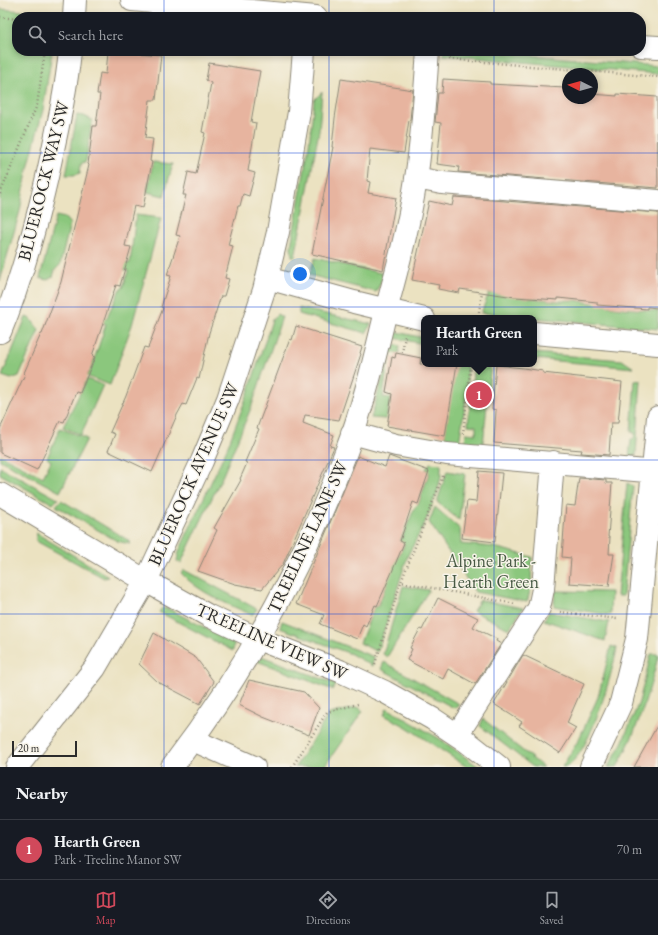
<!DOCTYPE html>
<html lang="en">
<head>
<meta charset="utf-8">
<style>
	body { margin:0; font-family:"EB Garamond",serif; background:#20242c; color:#f1f3f6 }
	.compass { position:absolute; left:562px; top:68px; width:36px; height:36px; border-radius:50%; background:#171b24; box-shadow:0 2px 6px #0003; rotate:275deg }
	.scale { position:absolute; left:12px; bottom:10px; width:65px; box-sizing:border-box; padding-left:4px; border:2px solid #2b2b2b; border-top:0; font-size:11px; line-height:14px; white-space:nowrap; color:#2b2b2b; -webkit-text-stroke:3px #f7f3e8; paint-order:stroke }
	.you { position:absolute; left:300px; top:274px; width:14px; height:14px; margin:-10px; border:3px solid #fff; border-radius:50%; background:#1a73e8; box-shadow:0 0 0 6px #1a73e833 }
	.badge { display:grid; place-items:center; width:26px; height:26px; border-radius:50%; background:#d1495b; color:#fff; font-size:13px; font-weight:700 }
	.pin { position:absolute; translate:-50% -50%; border:2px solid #fff; box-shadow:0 1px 4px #0006 }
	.popup { position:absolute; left:421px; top:315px; width:116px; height:52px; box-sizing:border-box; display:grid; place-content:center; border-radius:8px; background:#171b24; filter:drop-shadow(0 1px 3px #0005); font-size:13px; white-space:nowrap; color:#9ea1a6 }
	.popup b { font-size:15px; color:#f1f3f6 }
	.popup::after { content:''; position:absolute; left:50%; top:100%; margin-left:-8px; border:8px solid transparent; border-top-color:#171b24 }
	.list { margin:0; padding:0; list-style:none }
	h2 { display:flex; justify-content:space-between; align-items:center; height:52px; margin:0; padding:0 16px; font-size:17px }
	h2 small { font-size:13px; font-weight:400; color:#9ea1a6 }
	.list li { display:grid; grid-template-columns:26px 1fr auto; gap:12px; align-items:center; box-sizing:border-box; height:60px; padding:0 16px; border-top:1px solid #363941 }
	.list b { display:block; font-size:15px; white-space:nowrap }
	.list p { margin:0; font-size:13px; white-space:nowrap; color:#9ea1a6 }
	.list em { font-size:13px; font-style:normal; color:#9ea1a6 }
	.icon { flex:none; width:22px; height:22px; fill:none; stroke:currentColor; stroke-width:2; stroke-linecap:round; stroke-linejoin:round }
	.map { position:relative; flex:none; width:658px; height:767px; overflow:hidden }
	.search { position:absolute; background:#171b24; box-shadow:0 2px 6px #0003; left:12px; right:12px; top:12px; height:44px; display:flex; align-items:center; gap:10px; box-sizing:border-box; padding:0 14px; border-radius:16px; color:#9ea1a6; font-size:15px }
	.sheet { height:112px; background:#171b24 }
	nav { display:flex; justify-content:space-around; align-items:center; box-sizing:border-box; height:56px; border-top:1px solid #363941; background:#171b24; font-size:11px; color:#9ea1a6 }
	nav a { display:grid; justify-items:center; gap:2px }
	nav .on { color:#d1495b }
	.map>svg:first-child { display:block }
</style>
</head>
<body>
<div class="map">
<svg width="658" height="767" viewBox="0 0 658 767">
	<rect width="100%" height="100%" fill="#f7f3e8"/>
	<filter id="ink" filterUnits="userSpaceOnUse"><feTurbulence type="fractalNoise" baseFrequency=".025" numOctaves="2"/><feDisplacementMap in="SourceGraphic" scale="8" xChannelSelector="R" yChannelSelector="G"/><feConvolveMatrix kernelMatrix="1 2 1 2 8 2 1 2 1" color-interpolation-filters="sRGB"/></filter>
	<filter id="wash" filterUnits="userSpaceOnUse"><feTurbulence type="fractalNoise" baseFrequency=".012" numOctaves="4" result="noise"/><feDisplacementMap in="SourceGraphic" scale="16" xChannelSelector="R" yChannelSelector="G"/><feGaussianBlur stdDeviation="0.9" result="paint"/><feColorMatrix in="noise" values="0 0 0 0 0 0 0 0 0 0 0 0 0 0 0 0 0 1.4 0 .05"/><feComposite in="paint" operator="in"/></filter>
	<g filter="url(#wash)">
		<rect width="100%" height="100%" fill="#ebe2c1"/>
		<path fill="#8bc77d" stroke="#5b7954" d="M 0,9 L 57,14 L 57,17 L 17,17 L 17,51 L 52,51 L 43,110 L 27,172 L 20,211 L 0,281 Z
			M 444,51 L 484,51 L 658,66 L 658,74 L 443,55 Z
			M 322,92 L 319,131 L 295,257 L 292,256 L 291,246 L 309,145 L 314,100 Z
			M 77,115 L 84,116 L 92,120 L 86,161 L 81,164 L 80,173 L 74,175 L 66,175 Z
			M 153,162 L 173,164 L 164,196 L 147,192 Z
			M 136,215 L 161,218 L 132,325 L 110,385 L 86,376 L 90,372 L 106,324 L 77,313 L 78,311 L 107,318 C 110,307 117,300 119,290 L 123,288 L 128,271 L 111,265 L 130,263 Z
			M 56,216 L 65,218 L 70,224 L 60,265 L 55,270 L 53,277 L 47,280 L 40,278 Z
			M 315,258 L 385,274 L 376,292 L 309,275 Z
			M 489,293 L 558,301 L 574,300 L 621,308 L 658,311 L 658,329 L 481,313 Z
			M 299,308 L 371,324 L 366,333 L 299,314 Z
			M 277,314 L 282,317 L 251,408 L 223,475 L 181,563 L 177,561 L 179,551 L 228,446 L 249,390 L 272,320 Z
			M 26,317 L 31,319 L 39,330 L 19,376 L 11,379 L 2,376 Z
			M 397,332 L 424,338 L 424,344 L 394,338 Z
			M 392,344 L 400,346 L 399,353 L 391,353 L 389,355 L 383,397 L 391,398 L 386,419 L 371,418 Z
			M 534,353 L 622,360 L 634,368 L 534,359 Z
			M 456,364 L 467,364 L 467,393 L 459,443 L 444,441 Z
			M 474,364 L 491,364 L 483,445 L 465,443 L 466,433 L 476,434 L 476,426 L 468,425 Z
			M 87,379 L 103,385 L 81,435 L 63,427 Z
			M 641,380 L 636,455 L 629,457 L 631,439 L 634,439 L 635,433 L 631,432 L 635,381 Z
			M 60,428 L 87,439 L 60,492 L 0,460 L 0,455 L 43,477 L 51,461 L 47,458 Z
			M 430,463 L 441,464 L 441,477 L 437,493 L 424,525 L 408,555 L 377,652 L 360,643 L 374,607 L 377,607 C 383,596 386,584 391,572 C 395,562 401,553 404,544 L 400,541 L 403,535 L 415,507 L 418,505 L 429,473 L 426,469 Z
			M 0,467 L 58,499 L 53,504 L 0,474 Z
			M 447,471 L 465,474 L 459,520 L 437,502 Z
			M 627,483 L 633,486 L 623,596 L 617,596 Z
			M 61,500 L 128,540 L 130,544 L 117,541 L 56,506 Z
			M 435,507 L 460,529 L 461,544 L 494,547 L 532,557 L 531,588 L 527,602 L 475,592 L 429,522 Z
			M 36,533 L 103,573 L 108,577 L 104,578 L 36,541 Z
			M 184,570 L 257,609 L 252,615 C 228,604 199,593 181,573 Z
			M 403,586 L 429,590 L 387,657 L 383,654 Z
			M 555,591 L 611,592 L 610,615 L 554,606 Z
			M 480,600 L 523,608 L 509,629 L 473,611 Z
			M 162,608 L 169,609 L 234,643 L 233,651 L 159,612 Z
			M 549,612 L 609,622 L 605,641 L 544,620 Z
			M 282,621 L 374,657 L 372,666 L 351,654 L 280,628 Z
			M 611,646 L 617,648 C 613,670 587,767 562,767 L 579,739 L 598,697 Z
			M 651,654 L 658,654 L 658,657 C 648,696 637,732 617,767 L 608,767 L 622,743 L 639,702 Z
			M 261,656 L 336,684 L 333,690 L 257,661 Z
			M 384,662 L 459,704 L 454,708 L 381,669 Z
			M 358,707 L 363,711 L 324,767 L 295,767 L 329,714 Z
			M 387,708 L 440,739 L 479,767 L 467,767 L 405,726 L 384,715 Z
			M 483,719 L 543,767 L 533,767 L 480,726 Z"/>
		<g id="blocks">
			<path fill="#e7b49f" d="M 108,51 L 161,55 L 156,100 L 150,100 L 145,138 L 153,139 L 150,161 L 152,162 L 143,208 L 134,206 L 125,246 L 131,247 L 120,286 L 116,285 L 92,356 L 95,357 L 80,393 L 76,392 L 64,422 L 60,421 L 37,470 L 0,453 L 0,429 L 25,374 L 24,373 L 41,334 L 42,334 L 61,282 L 89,165 L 88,164 L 93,126 L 96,126 L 100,94 L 97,94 L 100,73 L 106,74 Z
				M 209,63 L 260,71 L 251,122 L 256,123 L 248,171 L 255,173 L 249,196 L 243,194 L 240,206 L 238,206 L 228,245 L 233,246 L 225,278 L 229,279 L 224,296 L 221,296 L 209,333 L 199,379 L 197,378 L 186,405 L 183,404 L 177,415 L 152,472 L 108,451 L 115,434 L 110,432 L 126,396 L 144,347 L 148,348 L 163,308 L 161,307 L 171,276 L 167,275 L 180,236 L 176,235 L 186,195 L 183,195 L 188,172 L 196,174 L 205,133 L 202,132 L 211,83 L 206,80 Z
				M 341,79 L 413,90 L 410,120 L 409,120 L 404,153 L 370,149 L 367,181 L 370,182 L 368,193 L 396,198 L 383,270 L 312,254 L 333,147 L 332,147 L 335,118 Z
				M 443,79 L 490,82 L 490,84 L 565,88 L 565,91 L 568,91 L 568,98 L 592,98 L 592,94 L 617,96 L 617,94 L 657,97 L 658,188 L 458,172 L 459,167 L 437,164 L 441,123 L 435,122 L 438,93 L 442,93 Z
				M 454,197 L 658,213 L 658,308 L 647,307 L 647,309 L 597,305 L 597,302 L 558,298 L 558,300 L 515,297 L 460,289 L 459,293 L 438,289 L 439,285 L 412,280 L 429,201 L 452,206 Z
				M 296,326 L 362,347 L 360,353 L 361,354 L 339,420 L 305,415 L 303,423 L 334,435 L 330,446 L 334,447 L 283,564 L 262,589 L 235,584 L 198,571 L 217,530 L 214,528 L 241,480 L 240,479 L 247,463 L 245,462 L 259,429 L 257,428 L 290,339 L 292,340 Z
				M 396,353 L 421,358 L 420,364 L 457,364 L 445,436 L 387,426 L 392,394 L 386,392 L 392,357 L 395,358 Z
				M 496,365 L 523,368 L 543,371 L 543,373 L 622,382 L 618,423 L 611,423 L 609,455 L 581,453 L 582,450 L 494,443 L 496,410 L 492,409 Z
				M 358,456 L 385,467 L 389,456 L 429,471 L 418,504 L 413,502 L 400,541 L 404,543 L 392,572 L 377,606 L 375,605 L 366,626 L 363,624 L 357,639 L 320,624 L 324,615 L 296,604 Z
				M 479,471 L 502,473 L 495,542 L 462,538 L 467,501 L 476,502 Z
				M 579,478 L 606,480 L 606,483 L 612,483 L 608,537 L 610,537 L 609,554 L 614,554 L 609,586 L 569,583 L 571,558 L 562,557 L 564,528 L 566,505 L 575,506 Z
				M 438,598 L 478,618 L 473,627 L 497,639 L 496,641 L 501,644 L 475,684 L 448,669 L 443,679 L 407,660 L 412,649 L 410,648 L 420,629 L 422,630 Z
				M 154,633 L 196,658 L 214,682 L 200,704 L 158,682 L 139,664 Z
				M 523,655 L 584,684 L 567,723 L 576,728 L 560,753 L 519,726 L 522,722 L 494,704 Z
				M 249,680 L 304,692 L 319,708 L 309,735 L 263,717 L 239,705 Z
				M 658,724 L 658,767 L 634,767 Z"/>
		</g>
	</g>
	<g filter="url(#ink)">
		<use href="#blocks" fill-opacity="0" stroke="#8b8676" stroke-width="1"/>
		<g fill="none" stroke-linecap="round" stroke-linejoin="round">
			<g stroke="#8b8676" stroke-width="24">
				<path id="minor" d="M 132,0 L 316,17
					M 74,17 L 75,0
					M 641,46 L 658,47
					M 416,178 L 442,183 L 658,201
					M 267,278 L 354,302 L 424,319
					M 0,332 C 21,282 35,229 47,177 C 56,135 66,93 70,51
					M 534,333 L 658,344
					M 352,433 L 396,445 L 447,454 L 658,472
					M 0,494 L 146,581 L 209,616 L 258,639 L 340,671 L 385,692 L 433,719 L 466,741 L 499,767
					M 457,735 L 539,608 L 543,589 L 553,462
					M 193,740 L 254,767
					M 17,767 L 95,668 L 146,581 L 202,461 L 228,399 L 264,290 L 278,232 L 299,112 L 304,51
					M 172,767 C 245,672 303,564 346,452 C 364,405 375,356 387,307 C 395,276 404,245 410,213 C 421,160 424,105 428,51
					M 591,767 L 621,703 L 637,639 L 658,417"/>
			</g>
			<path stroke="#8b8676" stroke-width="2.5" stroke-dasharray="1 3" stroke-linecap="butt" d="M 0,17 L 17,19
				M 364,51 L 406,55
				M 449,59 L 658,77
				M 0,194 L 37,105 L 45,51
				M 479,312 L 482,293
				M 402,353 L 405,336
				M 509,366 L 510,364
				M 463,434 L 471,364
				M 443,476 L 401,582 L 516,604
				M 457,564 L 523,565
				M 560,612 L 617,619
				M 375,664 L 401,582
				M 292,767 L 327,712 L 358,704"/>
			<use href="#minor" stroke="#fff" stroke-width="22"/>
		</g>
	</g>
	<path fill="none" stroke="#1d4ed8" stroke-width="1" stroke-opacity="0.55" d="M 164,0 L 164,17M 329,0 L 329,17M 494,0 L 494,17M 164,51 L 164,767M 329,51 L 329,767M 494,51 L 494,767M 0,153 L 658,153M 0,307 L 658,307M 0,460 L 658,460M 0,614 L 658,614"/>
	<g text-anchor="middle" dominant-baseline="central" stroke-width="3" stroke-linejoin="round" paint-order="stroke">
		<g font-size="18" fill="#2b2b2b" stroke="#f7f3e8">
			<text transform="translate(43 181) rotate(-76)">BLUEROCK WAY SW</text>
			<text transform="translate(193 474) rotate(-66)">BLUEROCK AVENUE SW</text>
			<text transform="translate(307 537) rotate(-65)">TREELINE LANE SW</text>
			<text transform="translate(272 641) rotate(24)">TREELINE VIEW SW</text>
		</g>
		<g font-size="18" fill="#485a44" stroke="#f7f3e8">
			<text x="491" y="560">Alpine Park -<tspan x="491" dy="21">Hearth Green</tspan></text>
		</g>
	</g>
</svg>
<svg class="compass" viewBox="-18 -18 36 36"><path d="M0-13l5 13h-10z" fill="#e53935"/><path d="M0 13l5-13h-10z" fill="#9ea1a6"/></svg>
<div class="scale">20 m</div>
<div class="you"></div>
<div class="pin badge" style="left:479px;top:395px">1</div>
<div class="popup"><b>Hearth Green</b>Park</div>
<div class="search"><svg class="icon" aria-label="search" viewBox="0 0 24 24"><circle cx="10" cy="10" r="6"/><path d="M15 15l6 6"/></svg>Search here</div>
</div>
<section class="sheet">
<h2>Nearby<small></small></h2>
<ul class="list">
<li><span class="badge">1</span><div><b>Hearth Green</b><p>Park · Treeline Manor SW</p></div><em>70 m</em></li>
</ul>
</section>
<nav>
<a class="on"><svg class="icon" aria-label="map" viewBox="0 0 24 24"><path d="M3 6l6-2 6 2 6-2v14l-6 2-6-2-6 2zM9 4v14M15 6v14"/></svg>Map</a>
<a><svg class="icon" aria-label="directions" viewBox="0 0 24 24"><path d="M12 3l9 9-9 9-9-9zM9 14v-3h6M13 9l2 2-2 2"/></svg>Directions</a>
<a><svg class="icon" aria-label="saved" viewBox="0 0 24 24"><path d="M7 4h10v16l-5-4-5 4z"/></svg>Saved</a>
</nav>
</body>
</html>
